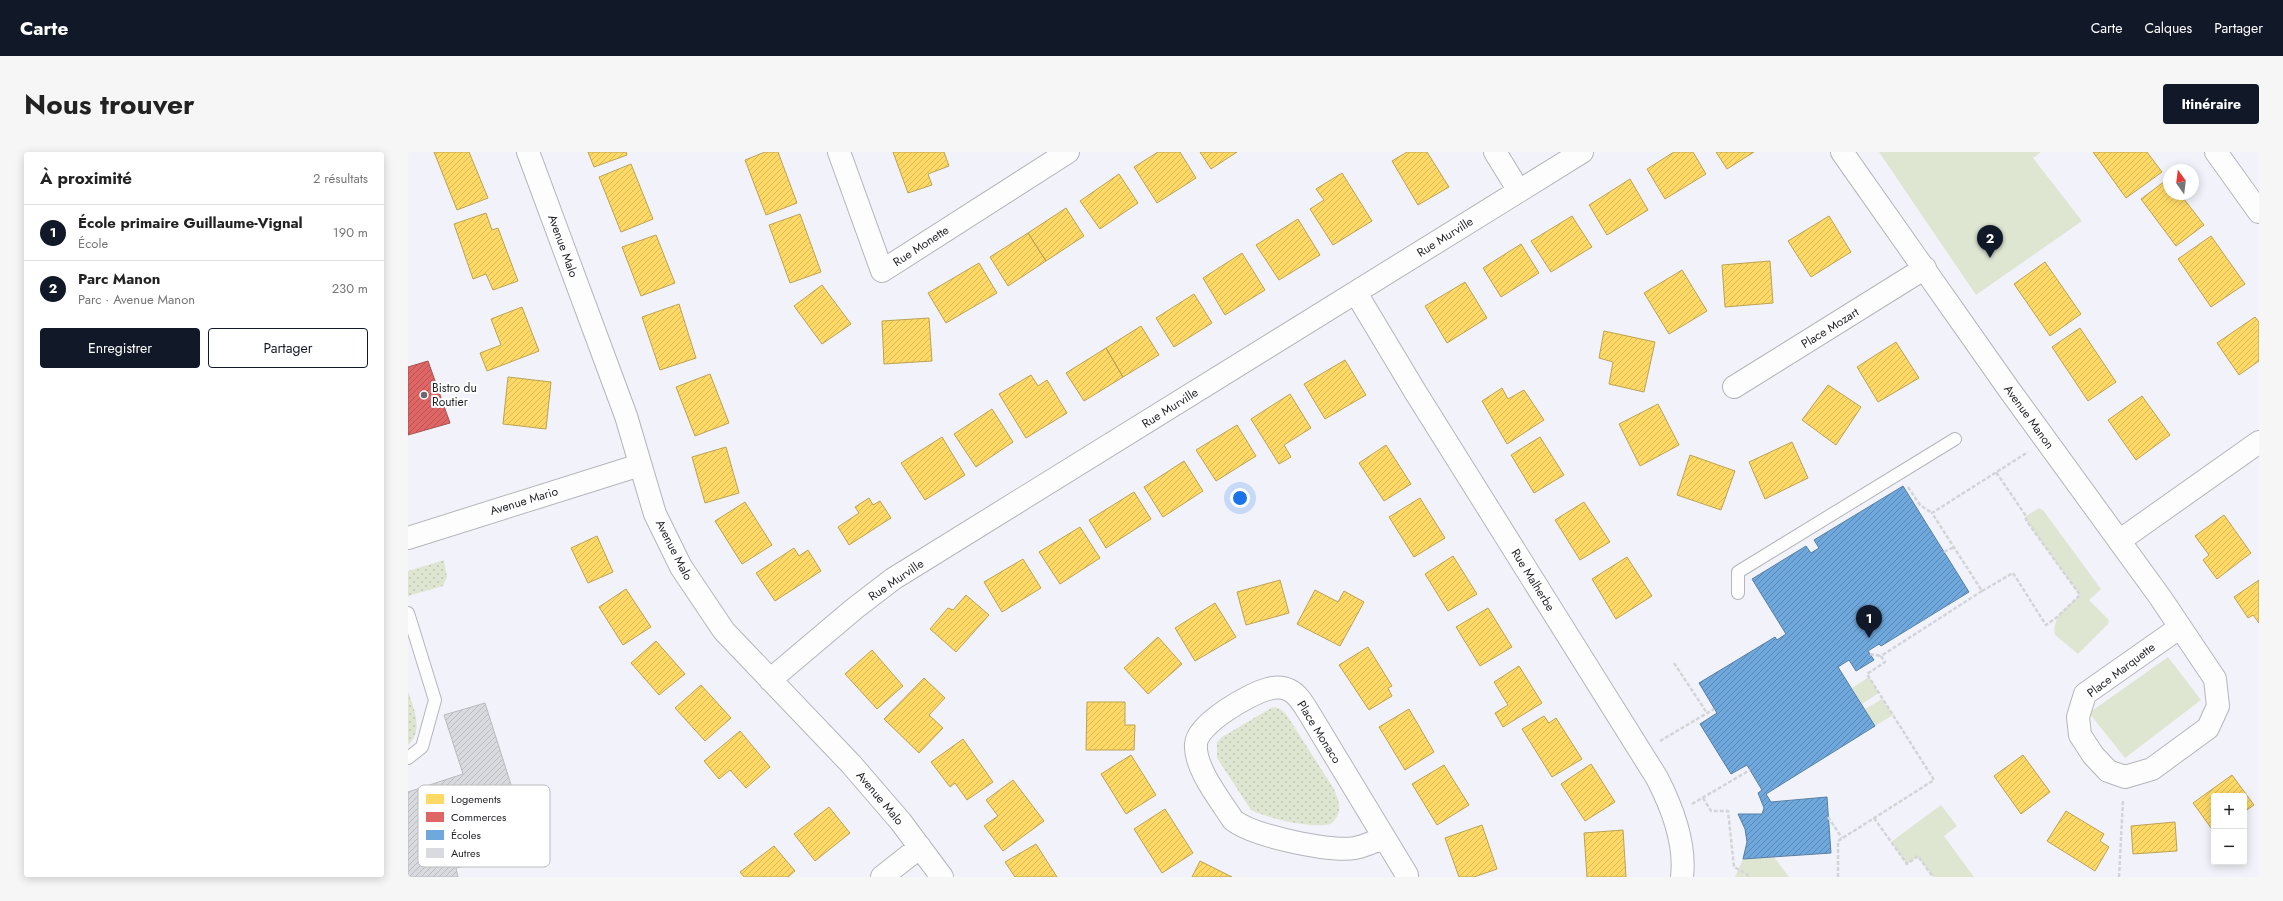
<!DOCTYPE html>
<html lang="fr">
<head>
<meta charset="utf-8">
<style>
	body { margin:0; font-family:Jost,sans-serif; background:#f6f6f6; color:#222 }
	.controls { position:absolute; right:12px; bottom:12px; display:grid; overflow:hidden; border-radius:4px; box-shadow:0 2px 10px #0003 }
	.controls button { width:36px; height:36px; display:grid; place-items:center; padding:0; border:0; border-bottom:1px solid #e0e0e0; background:#fff; color:#222; font:20px sans-serif }
	.compass { position:absolute; left:1755px; top:12px; width:36px; height:36px; border-radius:50%; background:#fff; box-shadow:0 2px 10px #0003; rotate:346deg }
	.you { position:absolute; left:832px; top:346px; width:14px; height:14px; margin:-10px; border:3px solid #fff; border-radius:50%; background:#1a73e8; box-shadow:0 0 0 6px #1a73e833 }
	.badge { display:grid; place-items:center; width:26px; height:26px; border-radius:50%; background:#111827; color:#fff; font-size:13px; font-weight:700 }
	.pin { position:absolute; translate:-50% -33px; filter:drop-shadow(0 1px 2px #0008) }
	.pin::after { content:''; position:absolute; top:21px; width:14px; height:12px; background:inherit; clip-path:polygon(0 0,100% 0,50% 100%) }
	.list { margin:0; padding:0; list-style:none }
	h2 { display:flex; justify-content:space-between; align-items:center; height:52px; margin:0; padding:0 16px; font-size:17px }
	h2 small { font-size:13px; font-weight:400; color:#767676 }
	.list li { display:grid; grid-template-columns:26px 1fr auto; gap:12px; align-items:center; box-sizing:border-box; height:56px; padding:0 16px; border-top:1px solid #e0e0e0 }
	.list b { display:block; font-size:15px; white-space:nowrap }
	.list p { margin:0; font-size:13px; white-space:nowrap; color:#767676 }
	.list em { font-size:13px; font-style:normal; color:#767676 }
	.actions { display:flex; gap:8px; padding:12px 16px }
	.actions a { flex:1; padding:9px 0; border:1px solid #111827; border-radius:4px; text-align:center; font-size:14px; color:#111827 }
	.actions .main { background:#111827; color:#fff }
	.map { position:relative; flex:none; width:1851px; height:725px; overflow:hidden; border-radius:4px }
	header { display:flex; align-items:center; gap:24px; box-sizing:border-box; height:56px; padding:0 20px; background:#111827; color:#fff }
	header strong { font-size:19px }
	nav { display:flex; gap:22px; margin-inline-start:auto; font-size:14px }
	.intro { display:flex; align-items:center; justify-content:space-between; box-sizing:border-box; height:96px; padding:0 24px }
	h1 { margin:0; font-size:28px }
	.button { padding:10px 18px; border-radius:4px; background:#111827; color:#fff; font-size:14px; font-weight:700 }
	main { display:flex; gap:24px; padding:0 24px }
	aside { flex:1; background:#fff; border-radius:4px; box-shadow:0 2px 10px #0003 }
	.map>svg:first-child { display:block }
</style>
</head>
<body>
<header>
<strong>Carte</strong>
<nav><a>Carte</a><a>Calques</a><a>Partager</a></nav>
</header>
<div class="intro"><h1>Nous trouver</h1><a class="button">Itinéraire</a></div>
<main>
<aside>
<h2>À proximité<small>2 résultats</small></h2>
<ul class="list">
<li><span class="badge">1</span><div><b>École primaire Guillaume-Vignal</b><p>École</p></div><em>190 m</em></li>
<li><span class="badge">2</span><div><b>Parc Manon</b><p>Parc · Avenue Manon</p></div><em>230 m</em></li>
</ul>
<div class="actions"><a class="main">Enregistrer</a><a>Partager</a></div>
</aside>
<div class="map">
<svg width="1851" height="725" viewBox="0 0 1851 725">
	<defs>
		<pattern id="grass-dots" width="8" height="8" patternUnits="userSpaceOnUse"><rect width="8" height="8" fill="#dee6d2"/><path d="M2 2h.1M6 6h.1" fill="none" stroke="#bec5b4" stroke-width="1.8" stroke-linecap="round"/></pattern>
		<pattern id="homes-hatch" width="6" height="6" patternUnits="userSpaceOnUse"><rect width="6" height="6" fill="#ffd966"/><path d="M-1 1l2-2M0 6l6-6M5 7l2-2" fill="none" stroke="#daba58"/></pattern>
		<pattern id="shops-hatch" width="6" height="6" patternUnits="userSpaceOnUse"><rect width="6" height="6" fill="#e06666"/><path d="M-1 1l2-2M0 6l6-6M5 7l2-2" fill="none" stroke="#b55454"/></pattern>
		<pattern id="schools-hatch" width="6" height="6" patternUnits="userSpaceOnUse"><rect width="6" height="6" fill="#6fa8dc"/><path d="M-1 1l2-2M0 6l6-6M5 7l2-2" fill="none" stroke="#5b88b2"/></pattern>
		<pattern id="building-hatch" width="6" height="6" patternUnits="userSpaceOnUse"><rect width="6" height="6" fill="#d9dae0"/><path d="M-1 1l2-2M0 6l6-6M5 7l2-2" fill="none" stroke="#babbc0"/></pattern>
	</defs>
	<rect width="100%" height="100%" fill="#f2f3fa"/>
	<path fill="url(#grass-dots)" d="M 36,408 L 39,425 L 35,434 L 0,444 L 0,419 Z
		M 0,540 C 6,556 16,580 0,593 Z
		M 865,555 L 871,556 L 878,562 L 926,637 C 932,651 935,660 923,672 C 903,677 862,667 843,658 L 809,606 L 809,590 L 814,585 Z"/>
	<path fill="#dee6d2" d="M 1471,0 L 1633,0 L 1625,6 L 1674,69 L 1568,143 Z
		M 1631,356 L 1635,358 L 1693,437 L 1681,448 L 1701,468 L 1700,472 L 1670,502 L 1647,483 C 1643,465 1660,455 1672,443 L 1618,368 L 1618,364 Z
		M 1760,505 L 1793,548 L 1717,606 L 1681,561 Z
		M 1461,525 L 1471,541 L 1454,552 L 1444,536 Z
		M 1474,547 L 1485,563 L 1467,574 L 1457,557 Z
		M 1533,653 L 1549,674 L 1536,684 L 1566,725 L 1525,725 L 1510,704 L 1499,712 L 1483,690 Z
		M 1366,705 L 1381,725 L 1327,725 L 1335,707 Z"/>
	<path fill="url(#homes-hatch)" stroke="#bca252" d="M 26,0 L 61,0 L 80,46 L 49,58 Z
		M 180,0 L 218,0 L 219,3 L 186,15 Z
		M 357,0 L 370,0 L 389,51 L 358,63 L 337,8 Z
		M 485,0 L 536,0 L 541,14 L 520,22 L 524,33 L 500,41 Z
		M 750,0 L 772,0 L 788,26 L 749,51 L 726,15 Z
		M 792,0 L 829,0 L 803,17 Z
		M 999,0 L 1019,0 L 1041,35 L 1010,53 L 984,9 Z
		M 1266,0 L 1285,0 L 1298,22 L 1257,47 L 1239,17 Z
		M 1308,0 L 1346,0 L 1319,17 Z
		M 1685,0 L 1739,0 L 1754,20 L 1718,46 Z
		M 223,12 L 245,67 L 213,80 L 191,25 Z
		M 934,21 L 964,69 L 925,93 L 902,57 L 916,48 L 908,37 Z
		M 711,22 L 730,51 L 692,77 L 672,49 Z
		M 1761,26 L 1761,42 L 1772,42 L 1796,73 L 1768,94 L 1733,47 Z
		M 1222,27 L 1240,58 L 1199,83 L 1181,53 Z
		M 658,56 L 676,84 L 638,109 L 620,81 Z
		M 78,61 L 84,78 L 90,76 L 110,129 L 85,138 L 78,122 L 65,127 L 46,72 Z
		M 392,62 L 413,120 L 382,131 L 361,73 Z
		M 1164,64 L 1184,95 L 1143,120 L 1123,89 Z
		M 1421,64 L 1443,100 L 1403,125 L 1380,89 Z
		M 890,67 L 912,103 L 871,128 L 848,93 Z
		M 620,81 L 638,109 L 600,134 L 582,105 Z
		M 248,83 L 267,131 L 233,144 L 214,95 Z
		M 1803,84 L 1837,132 L 1803,155 L 1770,107 Z
		M 1113,92 L 1131,121 L 1093,145 L 1075,116 Z
		M 834,101 L 857,138 L 817,163 L 795,126 Z
		M 1362,109 L 1365,151 L 1317,155 L 1314,113 Z
		M 1637,110 L 1673,162 L 1642,184 L 1606,132 Z
		M 571,111 L 589,141 L 538,171 L 520,141 Z
		M 1274,118 L 1299,159 L 1261,182 L 1236,141 Z
		M 1057,130 L 1079,166 L 1039,191 L 1017,154 Z
		M 414,133 L 443,172 L 414,192 L 386,154 Z
		M 786,142 L 804,171 L 766,195 L 748,166 Z
		M 271,152 L 288,206 L 252,218 L 234,165 Z
		M 114,155 L 131,199 L 79,219 L 72,201 L 93,193 L 83,167 Z
		M 1847,165 L 1851,170 L 1851,209 L 1831,223 L 1809,191 Z
		M 521,166 L 524,209 L 476,212 L 474,169 Z
		M 733,174 L 751,203 L 715,225 L 698,196 Z
		M 1672,176 L 1708,230 L 1680,249 L 1644,195 Z
		M 1196,179 L 1247,190 L 1236,240 L 1201,232 L 1205,210 L 1191,206 Z
		M 1488,190 L 1511,226 L 1470,250 L 1449,215 Z
		M 698,196 L 715,225 L 676,249 L 658,221 Z
		M 937,208 L 958,243 L 917,267 L 896,232 Z
		M 302,222 L 321,271 L 287,284 L 268,235 Z
		M 623,223 L 630,234 L 639,228 L 659,261 L 618,286 L 591,242 Z
		M 100,225 L 143,230 L 138,277 L 95,272 Z
		M 1420,233 L 1453,255 L 1428,293 L 1394,268 Z
		M 1094,236 L 1100,247 L 1116,238 L 1136,268 L 1099,292 L 1074,249 Z
		M 882,242 L 903,276 L 876,293 L 883,305 L 871,312 L 843,267 Z
		M 1734,244 L 1762,283 L 1728,308 L 1700,268 Z
		M 1250,252 L 1271,293 L 1232,314 L 1211,272 Z
		M 584,257 L 605,290 L 568,315 L 546,282 Z
		M 829,273 L 848,304 L 808,329 L 788,298 Z
		M 534,285 L 557,323 L 517,348 L 493,311 Z
		M 1132,285 L 1156,323 L 1126,341 L 1103,303 Z
		M 1384,290 L 1400,326 L 1357,347 L 1341,310 Z
		M 978,293 L 1003,332 L 976,349 L 951,311 Z
		M 318,295 L 331,341 L 297,351 L 284,305 Z
		M 1282,303 L 1327,319 L 1313,358 L 1269,343 Z
		M 776,309 L 795,339 L 755,365 L 736,335 Z
		M 726,340 L 743,367 L 698,396 L 681,368 Z
		M 461,346 L 465,353 L 472,349 L 483,366 L 441,393 L 430,375 L 451,361 L 447,355 Z
		M 1012,346 L 1037,386 L 1006,405 L 981,365 Z
		M 337,350 L 364,393 L 334,412 L 307,369 Z
		M 1176,350 L 1202,390 L 1172,408 L 1147,368 Z
		M 1816,363 L 1843,401 L 1809,427 L 1795,408 L 1801,403 L 1787,384 Z
		M 672,375 L 692,406 L 652,432 L 631,400 Z
		M 189,384 L 205,420 L 180,431 L 163,396 Z
		M 386,396 L 391,404 L 400,398 L 413,419 L 367,449 L 348,421 Z
		M 1045,404 L 1069,442 L 1040,459 L 1017,422 Z
		M 1219,405 L 1244,444 L 1208,467 L 1184,427 Z
		M 615,407 L 633,436 L 594,460 L 576,430 Z
		M 872,428 L 881,461 L 838,473 L 829,440 Z
		M 1851,428 L 1851,471 L 1845,463 L 1840,466 L 1826,445 Z
		M 218,437 L 243,475 L 215,493 L 191,455 Z
		M 907,438 L 930,450 L 936,439 L 956,450 L 932,494 L 889,472 Z
		M 558,443 L 581,463 L 548,500 L 522,477 L 540,456 L 545,458 Z
		M 807,451 L 828,485 L 787,509 L 767,476 Z
		M 1080,456 L 1104,495 L 1072,514 L 1048,475 Z
		M 750,485 L 774,512 L 740,542 L 716,516 Z
		M 248,489 L 277,522 L 251,543 L 223,511 Z
		M 960,495 L 984,534 L 980,536 L 984,544 L 961,558 L 931,513 Z
		M 464,498 L 495,534 L 469,557 L 437,522 Z
		M 1111,514 L 1134,551 L 1095,575 L 1087,561 L 1100,553 L 1086,530 Z
		M 516,526 L 537,546 L 521,563 L 535,576 L 511,601 L 476,567 Z
		M 293,533 L 323,566 L 297,589 L 267,556 Z
		M 679,550 L 717,550 L 717,573 L 727,573 L 726,598 L 678,598 Z
		M 1001,557 L 1026,600 L 997,618 L 971,575 Z
		M 1136,564 L 1141,571 L 1148,566 L 1174,607 L 1144,625 L 1114,577 Z
		M 332,579 L 362,615 L 338,636 L 322,618 L 311,627 L 296,609 Z
		M 555,587 L 585,630 L 559,648 L 547,631 L 542,635 L 523,610 Z
		M 723,603 L 748,643 L 718,662 L 693,622 Z
		M 1615,603 L 1642,640 L 1613,662 L 1586,624 Z
		M 1183,612 L 1207,650 L 1177,669 L 1153,632 Z
		M 1036,613 L 1061,653 L 1029,673 L 1004,632 Z
		M 1824,623 L 1846,653 L 1836,660 L 1836,644 L 1806,644 L 1806,680 L 1785,651 Z
		M 605,628 L 636,669 L 595,699 L 576,674 L 590,664 L 578,648 Z
		M 421,655 L 442,681 L 407,709 L 386,682 Z
		M 757,657 L 785,701 L 754,721 L 726,677 Z
		M 1658,659 L 1696,682 L 1692,689 L 1701,695 L 1687,719 L 1639,689 Z
		M 1767,670 L 1769,699 L 1725,702 L 1723,674 Z
		M 1074,673 L 1089,717 L 1066,725 L 1051,725 L 1037,686 Z
		M 1215,678 L 1218,725 L 1179,725 L 1176,681 Z
		M 628,692 L 649,725 L 607,725 L 597,710 Z
		M 366,694 L 387,719 L 380,725 L 336,725 L 332,720 Z
		M 792,709 L 824,725 L 784,725 Z"/>
	<path fill="url(#shops-hatch)" stroke="#a65152" d="M 20,209 L 42,271 L 0,283 L 0,215 Z"/>
	<path fill="url(#schools-hatch)" stroke="#577fa5" d="M 1495,334 L 1561,440 L 1473,494 L 1471,492 L 1460,499 L 1466,508 L 1448,519 L 1441,508 L 1430,515 L 1467,574 L 1358,642 L 1363,650 L 1419,645 L 1423,701 L 1335,707 L 1339,690 L 1337,677 L 1330,662 L 1354,662 L 1356,656 L 1350,641 L 1354,638 L 1339,613 L 1323,622 L 1292,572 L 1309,561 L 1291,531 L 1367,485 L 1369,488 L 1378,482 L 1344,427 L 1398,394 L 1403,401 L 1411,396 L 1406,388 Z"/>
	<path fill="url(#building-hatch)" stroke="#b9babf" d="M 77,551 L 121,689 L 72,703 L 74,710 L 48,716 L 50,725 L 0,725 L 0,640 L 55,622 L 36,563 Z"/>
	<g fill="none" stroke-linecap="round" stroke-linejoin="round">
		<g stroke="#b4b5ba" stroke-width="14">
			<path id="lane" d="M 1330,441 L 1330,420 L 1547,287
				M 0,461 L 27,548 L 14,595 L 0,606"/>
		</g>
		<g stroke="#b4b5ba" stroke-width="24">
			<path id="street" d="M 120,0 L 218,264 L 247,362 L 273,415 L 316,479 L 443,612 L 493,670 L 534,725
				M 431,0 L 474,119 L 660,0
				M 1087,0 L 1111,39
				M 1434,0 L 1600,236 L 1752,445 L 1807,527 L 1810,554 L 1800,576 L 1744,617 L 1717,625 L 1700,619 L 1685,603 L 1672,583 L 1670,565 L 1677,542 L 1771,476
				M 948,141 L 1008,241 L 1249,626 C 1264,655 1278,691 1274,725
				M 1326,235 L 1517,116
				M 0,386 L 232,313
				M 1711,389 L 1851,290
				M 362,528 L 446,457 L 485,427 L 1174,0
				M 976,685 C 966,690 957,694 947,696 C 921,700 845,684 825,668 C 813,649 786,616 788,592 C 789,572 841,542 860,537 C 867,535 875,535 881,538 C 890,542 896,553 901,561 L 999,723 L 999,725
				M 474,725 L 512,695"/>
		</g>
		<g stroke="#b4b5ba" stroke-width="24">
			<path id="secondary" d="M 1808,0 L 1851,60"/>
		</g>
		<path stroke="#d3d4d7" stroke-width="2.5" stroke-dasharray="4 2" stroke-linecap="butt" d="M 1500,335 L 1512,353 L 1524,361
			M 1536,400 L 1546,395
			M 1574,439 L 1605,421 L 1638,473 L 1648,466 L 1672,443 L 1618,368 L 1618,364 L 1588,320
			M 1462,502 L 1473,504
			M 1266,511 L 1299,561
			M 1252,589 L 1306,557
			M 1295,646 L 1303,659 L 1320,659 L 1326,715 L 1339,722 L 1340,725
			M 1284,652 L 1342,618
			M 1420,665 L 1434,686
			M 1466,666 L 1499,712 L 1510,704 L 1525,725
			M 1430,725 L 1430,689 L 1526,628 L 1459,522 L 1477,510 L 1473,504 L 1574,439 L 1524,361 L 1620,300
			M 1711,725 L 1715,648"/>
		<use href="#lane" stroke="#fdfdfe" stroke-width="12"/>
		<use href="#street" stroke="#fdfdfe" stroke-width="22"/>
		<use href="#secondary" stroke="#fdfdfe" stroke-width="22"/>
	</g>
	<circle fill="#696a6f" stroke="#fff" stroke-width="1.5" cx="16" cy="243" r="4"/>
	<g text-anchor="middle" dominant-baseline="central" stroke-width="4" stroke-linejoin="round" paint-order="stroke">
		<g font-size="12" fill="#1f2024" stroke="#fff">
			<text transform="translate(1037 85) rotate(-32)">Rue Murville</text>
			<text transform="translate(155 94) rotate(70)">Avenue Malo</text>
			<text transform="translate(513 94) rotate(-33)">Rue Monette</text>
			<text transform="translate(1422 176) rotate(-32)">Place Mozart</text>
			<text transform="translate(762 256) rotate(-32)">Rue Murville</text>
			<text transform="translate(1621 265) rotate(54)">Avenue Manon</text>
			<text transform="translate(116 349) rotate(-17)">Avenue Mario</text>
			<text transform="translate(266 398) rotate(63)">Avenue Malo</text>
			<text transform="translate(488 428) rotate(-34)">Rue Murville</text>
			<text transform="translate(1125 428) rotate(58)">Rue Malherbe</text>
			<text transform="translate(1713 518) rotate(-37)">Place Marquette</text>
			<text transform="translate(911 580) rotate(58)">Place Monaco</text>
			<text transform="translate(472 646) rotate(50)">Avenue Malo</text>
		</g>
		<g font-size="12" fill="#1f2024" stroke="#fff" text-anchor="start">
			<text x="24" y="236">Bistro du<tspan x="24" dy="14">Routier</tspan></text>
		</g>
	</g>
	<rect x="10" y="633" width="132" height="82" rx="6" fill="#fff" stroke="#bcbcbd" stroke-width="1"/>
	<rect x="18" y="642" width="18" height="10" fill="#ffd966"/>
	<rect x="18" y="660" width="18" height="10" fill="#e06666"/>
	<rect x="18" y="678" width="18" height="10" fill="#6fa8dc"/>
	<rect x="18" y="696" width="18" height="10" fill="#d9dae0"/>
	<g font-size="11" fill="#1f2024">
		<text x="43" y="651">Logements</text>
		<text x="43" y="669">Commerces</text>
		<text x="43" y="687">Écoles</text>
		<text x="43" y="705">Autres</text>
	</g>
</svg>
<div class="controls">
<button>+</button>
<button>−</button>
</div>
<svg class="compass" viewBox="-18 -18 36 36"><path d="M0-13l5 13h-10z" fill="#e53935"/><path d="M0 13l5-13h-10z" fill="#767676"/></svg>
<div class="you"></div>
<div class="pin badge" style="left:1461px;top:486px">1</div>
<div class="pin badge" style="left:1582px;top:106px">2</div>
</div>
</main>
</body>
</html>
